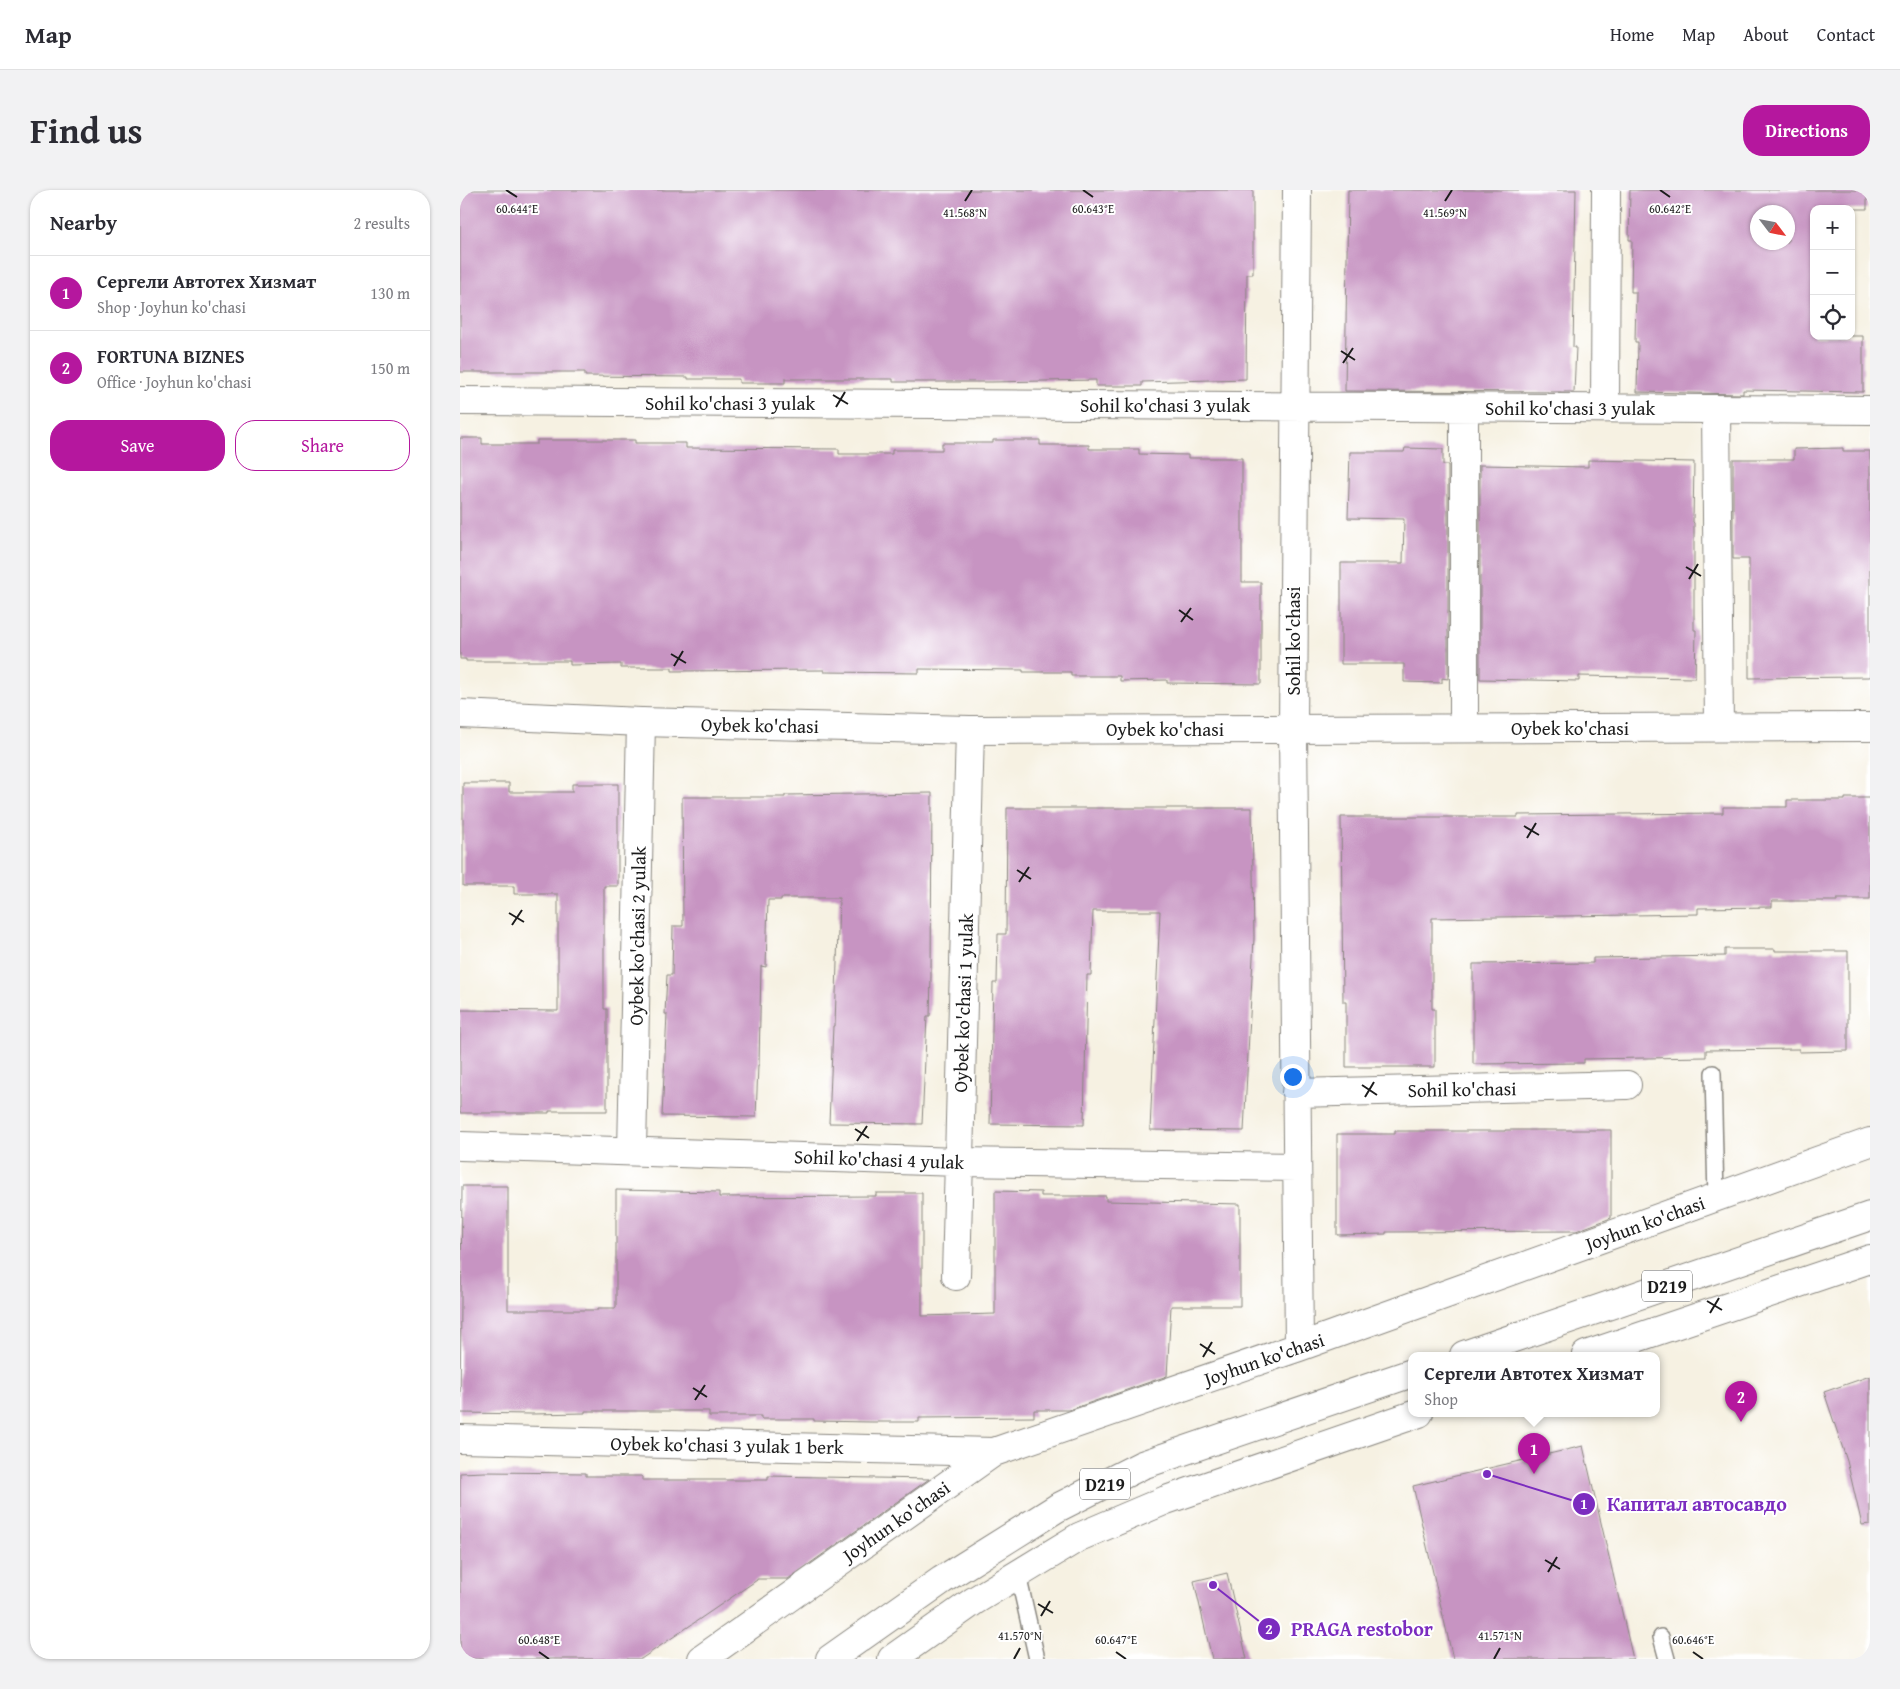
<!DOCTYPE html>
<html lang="en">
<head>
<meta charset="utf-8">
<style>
	body { margin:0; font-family:"Gentium Book Plus",serif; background:#f2f2f3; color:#2b2b33 }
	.controls { position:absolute; right:15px; top:15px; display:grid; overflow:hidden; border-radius:10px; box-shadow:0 1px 4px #0004 }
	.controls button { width:45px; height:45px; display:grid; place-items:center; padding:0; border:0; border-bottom:1px solid #e1e1e2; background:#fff; color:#2b2b33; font:25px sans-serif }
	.compass { position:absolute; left:1290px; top:15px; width:45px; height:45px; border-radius:50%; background:#fff; box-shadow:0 1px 4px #0004; rotate:122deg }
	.you { position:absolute; left:832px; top:886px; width:18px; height:18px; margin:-12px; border:4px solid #fff; border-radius:50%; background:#1a73e8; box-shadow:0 0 0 8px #1a73e833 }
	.badge { display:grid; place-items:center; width:32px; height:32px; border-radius:50%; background:#b5179e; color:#fff; font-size:16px; font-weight:700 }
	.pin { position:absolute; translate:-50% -41px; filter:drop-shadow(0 1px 2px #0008) }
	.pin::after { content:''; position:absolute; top:26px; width:18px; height:15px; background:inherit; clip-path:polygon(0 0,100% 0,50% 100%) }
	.popup { position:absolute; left:948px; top:1162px; width:252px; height:65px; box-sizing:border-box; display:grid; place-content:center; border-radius:10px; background:#fff; filter:drop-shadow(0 1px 4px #0005); font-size:16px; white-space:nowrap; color:#7c7c81 }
	.popup b { font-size:19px; color:#2b2b33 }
	.popup::after { content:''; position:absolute; left:50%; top:100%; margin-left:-10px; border:10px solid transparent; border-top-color:#fff }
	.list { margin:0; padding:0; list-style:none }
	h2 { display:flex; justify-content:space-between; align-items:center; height:65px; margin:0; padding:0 20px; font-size:21px }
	h2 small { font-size:16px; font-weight:400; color:#7c7c81 }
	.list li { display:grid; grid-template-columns:32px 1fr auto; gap:15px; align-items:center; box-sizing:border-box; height:75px; padding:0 20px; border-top:1px solid #e1e1e2 }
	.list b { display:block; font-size:19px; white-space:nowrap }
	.list p { margin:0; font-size:16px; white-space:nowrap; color:#7c7c81 }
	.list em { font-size:16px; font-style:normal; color:#7c7c81 }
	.actions { display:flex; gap:10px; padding:15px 20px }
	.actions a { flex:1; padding:11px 0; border:1px solid #b5179e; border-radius:20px; text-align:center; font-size:18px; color:#b5179e }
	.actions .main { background:#b5179e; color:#fff }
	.icon { flex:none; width:28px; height:28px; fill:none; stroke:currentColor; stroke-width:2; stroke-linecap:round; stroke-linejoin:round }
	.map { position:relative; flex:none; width:1410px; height:1469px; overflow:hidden; border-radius:20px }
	header { display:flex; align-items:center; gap:30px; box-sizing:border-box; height:70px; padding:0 25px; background:#fff; border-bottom:1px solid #e1e1e2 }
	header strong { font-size:24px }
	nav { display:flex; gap:28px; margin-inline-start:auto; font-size:18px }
	.intro { display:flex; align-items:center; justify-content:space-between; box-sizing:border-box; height:120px; padding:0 30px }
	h1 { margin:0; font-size:35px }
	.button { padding:12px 22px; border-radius:20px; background:#b5179e; color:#fff; font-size:18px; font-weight:700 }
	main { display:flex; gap:30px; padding:0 30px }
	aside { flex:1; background:#fff; border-radius:20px; box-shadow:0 1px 4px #0004 }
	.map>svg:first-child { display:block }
</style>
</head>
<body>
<header>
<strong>Map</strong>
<nav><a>Home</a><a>Map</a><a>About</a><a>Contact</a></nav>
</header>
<div class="intro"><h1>Find us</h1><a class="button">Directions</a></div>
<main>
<aside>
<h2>Nearby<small>2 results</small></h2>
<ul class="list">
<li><span class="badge">1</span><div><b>Сергели Автотех Хизмат</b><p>Shop · Joyhun ko'chasi</p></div><em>130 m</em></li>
<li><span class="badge">2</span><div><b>FORTUNA BIZNES</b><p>Office · Joyhun ko'chasi</p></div><em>150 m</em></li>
</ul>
<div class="actions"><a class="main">Save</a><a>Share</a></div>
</aside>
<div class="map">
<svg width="1410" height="1469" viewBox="0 0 1410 1469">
	<rect width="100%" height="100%" fill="#fff"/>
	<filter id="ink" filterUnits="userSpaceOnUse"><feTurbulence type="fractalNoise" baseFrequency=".02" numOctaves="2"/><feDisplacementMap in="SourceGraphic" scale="10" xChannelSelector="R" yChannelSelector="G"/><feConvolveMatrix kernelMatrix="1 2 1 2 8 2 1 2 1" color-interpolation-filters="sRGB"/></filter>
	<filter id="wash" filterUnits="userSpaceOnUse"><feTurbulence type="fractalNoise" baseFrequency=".0096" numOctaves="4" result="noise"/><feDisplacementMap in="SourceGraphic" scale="20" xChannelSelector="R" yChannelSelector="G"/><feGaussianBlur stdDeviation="1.12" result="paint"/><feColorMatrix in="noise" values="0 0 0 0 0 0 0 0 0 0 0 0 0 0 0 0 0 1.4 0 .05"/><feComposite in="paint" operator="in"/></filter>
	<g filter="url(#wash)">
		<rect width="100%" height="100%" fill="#f6f1e2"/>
		<g id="blocks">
			<path fill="#c794c2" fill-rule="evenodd" d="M 0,0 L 793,0 L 793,84 L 787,84 L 786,189 L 682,192 L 682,196 L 636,196 L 636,190 L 532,192 L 433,192 L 433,189 L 325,189 L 325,193 L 279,193 L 279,189 L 228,189 L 228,187 L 125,186 L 125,182 L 0,182 Z
				M 888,0 L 1116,0 L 1113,157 L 1116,157 L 1114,202 L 885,201 Z
				M 1170,0 L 1407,0 L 1407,19 L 1354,19 L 1354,146 L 1403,146 L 1403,202 L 1283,200 L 1283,204 L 1177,202 L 1178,152 L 1175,152 L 1176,102 L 1171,102 L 1172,50 L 1169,50 ZM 1298,22 L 1328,22 L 1328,52 L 1298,52 Z
				M 0,248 L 22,248 L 22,254 L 77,254 L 77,250 L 175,250 L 175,253 L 226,253 L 226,258 L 379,259 L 379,264 L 432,264 L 432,260 L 482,260 L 482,253 L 533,253 L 533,250 L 580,250 L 580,255 L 629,255 L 629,259 L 679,259 L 679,264 L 728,265 L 728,268 L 782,268 L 782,392 L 801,392 L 801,494 L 707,493 L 707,490 L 660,491 L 660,486 L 611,486 L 611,482 L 563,482 L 563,480 L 459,479 L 459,483 L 364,482 L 364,480 L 212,481 L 212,478 L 161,478 L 161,474 L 110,475 L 110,471 L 6,471 L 6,469 L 0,469 Z
				M 945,258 L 983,259 L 983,275 L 988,275 L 988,489 L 982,488 L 982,493 L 944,492 L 944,474 L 881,474 L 881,373 L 943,373 L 944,329 L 888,328 L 890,262 L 944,262 Z
				M 1383,258 L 1383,261 L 1410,261 L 1410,487 L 1289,488 L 1289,369 L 1273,369 L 1273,269 L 1334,269 L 1334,259 Z
				M 1128,270 L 1234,272 L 1233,332 L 1234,333 L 1234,440 L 1236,440 L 1235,488 L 1119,486 L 1119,491 L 1020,489 L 1020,275 L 1128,277 Z
				M 3,593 L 49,593 L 49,602 L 112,602 L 112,594 L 158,594 L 158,696 L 144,696 L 144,819 L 147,819 L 147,921 L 89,921 L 89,923 L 0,923 L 0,820 L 98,821 L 98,704 L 54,704 L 54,696 L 3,696 Z
				M 472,603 L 471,786 L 470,826 L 467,826 L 462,934 L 369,933 L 373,836 L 375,836 L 379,708 L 321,708 L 321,710 L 308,710 L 306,777 L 301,776 L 299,875 L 298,875 L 296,927 L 202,926 L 207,824 L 205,824 L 207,785 L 212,785 L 213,736 L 223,736 L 222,607 L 325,607 L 325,605 Z
				M 1385,608 L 1410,608 L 1410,709 L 1377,709 L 1377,711 L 1312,711 L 1312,717 L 1238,718 L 1238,724 L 972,728 L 972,819 L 975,819 L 975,877 L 886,877 L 886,812 L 883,812 L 881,627 L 1058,627 L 1058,625 L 1263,623 L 1263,617 L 1327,617 L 1327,610 L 1385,610 Z
				M 547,618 L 792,618 L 794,748 L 784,941 L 690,940 L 700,721 L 633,721 L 631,785 L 627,785 L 624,935 L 530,934 L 533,793 L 537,793 L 538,744 L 546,744 Z
				M 1265,759 L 1315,759 L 1315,761 L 1388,761 L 1388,861 L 1339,862 L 1339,859 L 1246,860 L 1246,867 L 1124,869 L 1124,873 L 1013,874 L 1013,774 L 1133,773 L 1133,768 L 1265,766 Z
				M 1045,940 L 1151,940 L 1151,1028 L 1116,1041 L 926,1042 L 926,1044 L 877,1045 L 877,944 L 935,944 L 935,941 L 1045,941 Z
				M 2,996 L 48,996 L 48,1120 L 138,1120 L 138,1118 L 156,1118 L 156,1000 L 259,1002 L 259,1007 L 416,1006 L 416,1003 L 462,1003 L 462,1126 L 535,1124 L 535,1001 L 581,1002 L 581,1006 L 646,1006 L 646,1011 L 780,1014 L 780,1116 L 711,1116 L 707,1186 L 609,1220 L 574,1220 L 574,1227 L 459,1228 L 459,1232 L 412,1232 L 354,1231 L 354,1229 L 301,1229 L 301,1226 L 249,1226 L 249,1221 L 125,1221 L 125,1223 L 72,1224 L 0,1223 Z
				M 1410,1186 L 1410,1334 L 1402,1335 L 1387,1271 L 1364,1202 Z
				M 1123,1256 L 1173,1469 L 993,1469 L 953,1296 Z
				M 24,1282 L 126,1283 L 126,1286 L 182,1286 L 182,1290 L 308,1290 L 308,1286 L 469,1289 L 328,1389 L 297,1389 L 297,1390 L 181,1469 L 0,1469 L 0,1283 Z
				M 767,1383 L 787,1469 L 752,1469 L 734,1391 Z"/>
		</g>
	</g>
	<g filter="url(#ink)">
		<use href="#blocks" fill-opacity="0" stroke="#89867f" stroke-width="1"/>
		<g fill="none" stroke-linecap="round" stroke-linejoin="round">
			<g stroke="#89867f" stroke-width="18">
				<path id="lane" d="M 1253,883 L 1256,1008
					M 558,1385 L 577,1469
					M 1201,1447 L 1207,1469"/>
			</g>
			<g stroke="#89867f" stroke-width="30">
				<path id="street" d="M 837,0 L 833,539 L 839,1157
					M 0,211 L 1410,220
					M 1004,217 L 1004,538
					M 1145,218 L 1146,0
					M 1256,219 L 1259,537
					M 836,903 L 1167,895
					M 0,956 L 499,972 L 837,977
					M 172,961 L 181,532
					M 496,1086 L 510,540
					M 0,1249 L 534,1262
					M 242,1469 L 534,1262 L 839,1157 L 1410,952"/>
			</g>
			<g stroke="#89867f" stroke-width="30">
				<path id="secondary" d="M 0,524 L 181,532 L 510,540 L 1410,537"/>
			</g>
			<g stroke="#89867f" stroke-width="30">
				<path id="primary" d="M 1004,1165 L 1410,1026
					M 1126,1165 L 1410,1069
					M 370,1469 L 482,1390 L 597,1318 L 682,1275 L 952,1183
					M 432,1469 L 514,1411 L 619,1347 L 706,1310 L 959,1223"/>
			</g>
			<use href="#lane" stroke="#fff" stroke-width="15"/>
			<use href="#street" stroke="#fff" stroke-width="28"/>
			<use href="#secondary" stroke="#fff" stroke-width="28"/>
			<use href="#primary" stroke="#fff" stroke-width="28"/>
		</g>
	</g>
	<path fill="none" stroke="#1c1c1c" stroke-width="2" d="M 46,0 L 57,7M 623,0 L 633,7M 1200,0 L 1210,7M 505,11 L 512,0M 985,11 L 992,0M 881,161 L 895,170M 883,173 L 893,158M 373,205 L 388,214M 376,217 L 385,202M 1226,377 L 1241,386M 1229,389 L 1238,374M 719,420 L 733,430M 721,432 L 731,418M 211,464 L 226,473M 214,476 L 223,461M 1064,636 L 1079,645M 1067,648 L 1076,633M 557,680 L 571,689M 559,692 L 569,677M 49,723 L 64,732M 52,735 L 62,720M 902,895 L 917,905M 905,907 L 914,892M 395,939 L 409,948M 397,951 L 407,936M 1247,1111 L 1262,1120M 1250,1123 L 1259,1108M 740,1154 L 755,1164M 743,1167 L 752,1152M 233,1198 L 247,1207M 235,1210 L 245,1195M 1085,1370 L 1100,1379M 1088,1382 L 1097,1367M 578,1414 L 593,1423M 581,1426 L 590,1411M 79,1462 L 89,1469M 656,1462 L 666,1469M 1233,1462 L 1243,1469M 554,1469 L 560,1458M 1034,1469 L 1040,1458"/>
	<g text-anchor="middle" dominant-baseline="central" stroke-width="4" stroke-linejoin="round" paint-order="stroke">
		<g fill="#fff" stroke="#606060" stroke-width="1">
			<rect x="1182" y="1080.5" width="50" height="31" rx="4"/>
			<rect x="620" y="1278.5" width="50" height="31" rx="4"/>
		</g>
		<g font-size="18" font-weight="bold" fill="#1c1c1c">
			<text x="1207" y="1096">D219</text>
			<text x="645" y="1294">D219</text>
		</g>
		<g font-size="19" fill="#1c1c1c" stroke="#fff">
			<text x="270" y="213">Sohil ko'chasi 3 yulak</text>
			<text x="705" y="215">Sohil ko'chasi 3 yulak</text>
			<text x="1110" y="218">Sohil ko'chasi 3 yulak</text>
			<text transform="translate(833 451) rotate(-90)">Sohil ko'chasi</text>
			<text transform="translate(300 535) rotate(1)">Oybek ko'chasi</text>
			<text x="1110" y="538">Oybek ko'chasi</text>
			<text x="705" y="539">Oybek ko'chasi</text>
			<text transform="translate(177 746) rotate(-89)">Oybek ko'chasi 2 yulak</text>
			<text transform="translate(503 813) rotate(-88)">Oybek ko'chasi 1 yulak</text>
			<text transform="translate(1002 899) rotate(-1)">Sohil ko'chasi</text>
			<text transform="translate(419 969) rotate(2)">Sohil ko'chasi 4 yulak</text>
			<text transform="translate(1185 1033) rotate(-20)">Joyhun ko'chasi</text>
			<text transform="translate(804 1169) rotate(-19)">Joyhun ko'chasi</text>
			<text transform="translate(267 1255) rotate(1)">Oybek ko'chasi 3 yulak 1 berk</text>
			<text transform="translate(436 1331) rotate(-35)">Joyhun ko'chasi</text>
		</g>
	</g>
	<g font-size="12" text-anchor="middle" fill="#1c1c1c" stroke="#fff" stroke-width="4" stroke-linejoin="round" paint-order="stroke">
		<text x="633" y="23">60.643°E</text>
		<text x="57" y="23">60.644°E</text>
		<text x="1210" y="23">60.642°E</text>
		<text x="505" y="27">41.568°N</text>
		<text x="985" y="27">41.569°N</text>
		<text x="560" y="1450">41.570°N</text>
		<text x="1040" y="1450">41.571°N</text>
		<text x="79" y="1454">60.648°E</text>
		<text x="656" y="1454">60.647°E</text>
		<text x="1233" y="1454">60.646°E</text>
	</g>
	<path fill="none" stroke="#7b2cbf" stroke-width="2" d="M1027 1284L1124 1314M753 1395L809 1439"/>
	<g fill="#7b2cbf" stroke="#fff" stroke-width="2">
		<circle cx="1027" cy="1284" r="5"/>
		<circle cx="753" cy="1395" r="5"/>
		<circle cx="1124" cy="1314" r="12"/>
		<circle cx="809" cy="1439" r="12"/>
	</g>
	<g font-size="15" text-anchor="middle" font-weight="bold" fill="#fff">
		<text x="1124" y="1319">1</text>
		<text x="809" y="1444">2</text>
	</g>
	<g font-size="20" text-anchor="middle" font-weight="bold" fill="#7b2cbf" stroke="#fff" stroke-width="4" stroke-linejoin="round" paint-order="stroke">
		<text x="1237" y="1321">Капитал автосавдо</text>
		<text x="902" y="1446">PRAGA restobor</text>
	</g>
</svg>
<div class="controls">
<button>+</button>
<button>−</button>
<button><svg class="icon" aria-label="locate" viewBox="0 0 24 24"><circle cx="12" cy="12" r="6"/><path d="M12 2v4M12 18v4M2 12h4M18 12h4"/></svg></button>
</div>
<svg class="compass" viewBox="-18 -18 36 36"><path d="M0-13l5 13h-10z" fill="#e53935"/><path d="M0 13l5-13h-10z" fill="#7c7c81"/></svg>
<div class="you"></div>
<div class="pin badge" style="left:1074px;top:1284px">1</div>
<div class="popup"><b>Сергели Автотех Хизмат</b>Shop</div>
<div class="pin badge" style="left:1281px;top:1232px">2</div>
</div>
</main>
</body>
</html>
